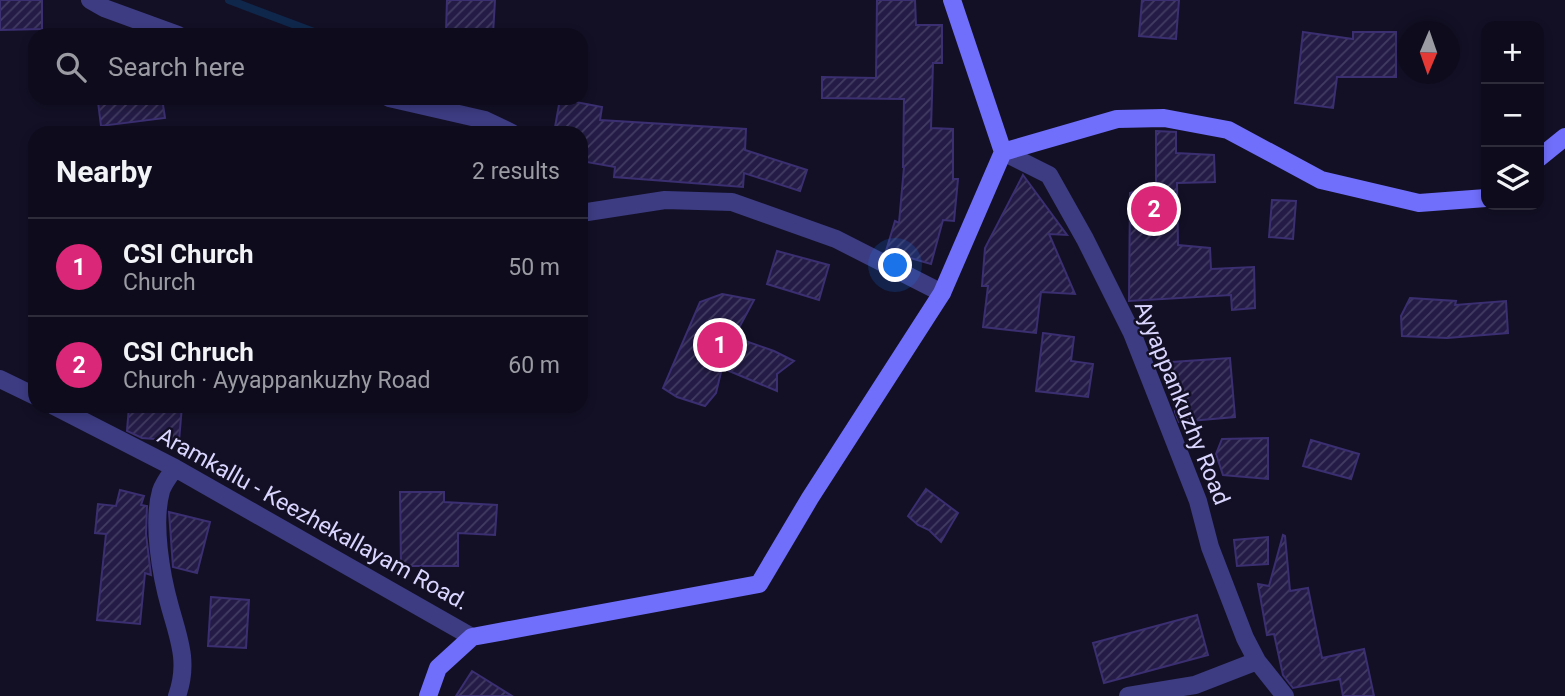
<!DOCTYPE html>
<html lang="en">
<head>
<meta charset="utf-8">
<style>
	body { margin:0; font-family:Roboto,sans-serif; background:#1c1a29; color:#f1f3f6 }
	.controls { position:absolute; right:21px; top:21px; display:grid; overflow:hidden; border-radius:14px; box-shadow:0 4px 10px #0003 }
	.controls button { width:63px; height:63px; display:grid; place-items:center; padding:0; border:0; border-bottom:2px solid #2e2c3b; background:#0e0c1c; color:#f1f3f6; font:35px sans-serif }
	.compass { position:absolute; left:1397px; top:21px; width:63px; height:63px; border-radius:50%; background:#0e0c1c; box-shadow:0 4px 10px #0003; rotate:182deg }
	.you { position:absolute; left:896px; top:266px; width:24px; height:24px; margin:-18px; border:5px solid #fff; border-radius:50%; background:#1a73e8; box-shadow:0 0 0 10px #1a73e833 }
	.badge { display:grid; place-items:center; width:46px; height:46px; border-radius:50%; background:#db2777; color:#fff; font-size:23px; font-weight:700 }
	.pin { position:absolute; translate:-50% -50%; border:4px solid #fff; box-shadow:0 2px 7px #0006 }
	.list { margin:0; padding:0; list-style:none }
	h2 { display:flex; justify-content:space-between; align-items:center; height:91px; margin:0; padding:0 28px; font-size:30px }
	h2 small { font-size:23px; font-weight:400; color:#9b9ba3 }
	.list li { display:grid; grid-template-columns:46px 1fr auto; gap:21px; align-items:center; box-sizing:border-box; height:98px; padding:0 28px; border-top:2px solid #2e2c3b }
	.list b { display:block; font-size:26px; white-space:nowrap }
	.list p { margin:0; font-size:23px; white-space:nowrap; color:#9b9ba3 }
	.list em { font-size:23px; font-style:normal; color:#9b9ba3 }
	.icon { flex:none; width:38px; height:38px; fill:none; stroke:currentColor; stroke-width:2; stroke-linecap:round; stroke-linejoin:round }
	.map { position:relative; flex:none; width:1565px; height:696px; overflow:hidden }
	.search { position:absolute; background:#0e0c1c; box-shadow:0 4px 10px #0003; left:28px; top:28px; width:560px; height:77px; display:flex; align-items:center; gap:18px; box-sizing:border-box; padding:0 24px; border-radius:21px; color:#9b9ba3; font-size:26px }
	.panel { position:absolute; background:#0e0c1c; box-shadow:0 4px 10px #0003; left:28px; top:126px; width:560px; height:287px; border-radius:21px }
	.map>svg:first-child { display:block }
</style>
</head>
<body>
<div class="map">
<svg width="1565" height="696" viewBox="0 0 1565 696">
	<defs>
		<pattern id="building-hatch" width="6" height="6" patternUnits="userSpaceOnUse" patternTransform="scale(1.75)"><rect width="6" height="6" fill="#241c46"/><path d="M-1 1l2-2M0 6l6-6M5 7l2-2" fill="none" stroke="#433c62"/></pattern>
	</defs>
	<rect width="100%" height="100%" fill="#131026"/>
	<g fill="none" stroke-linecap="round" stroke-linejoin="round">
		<path stroke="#0f274a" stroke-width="8" d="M 229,0 L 322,35"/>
	</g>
	<path fill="url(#building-hatch)" stroke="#3b2f71" stroke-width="2" d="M 0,0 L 42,0 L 42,29 L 0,30 Z
		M 447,0 L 495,0 L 493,34 L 446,31 Z
		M 877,0 L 915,0 L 916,25 L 942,25 L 942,63 L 933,63 L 931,128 L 953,129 L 953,179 L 958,179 L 954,221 L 943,220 L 931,264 L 886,251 L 895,221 L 899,223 L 904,167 L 903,167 L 904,99 L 822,98 L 822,77 L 876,78 Z
		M 1142,0 L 1179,0 L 1176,39 L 1139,36 Z
		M 1303,32 L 1353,39 L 1353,32 L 1396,32 L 1396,77 L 1337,77 L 1333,108 L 1295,103 Z
		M 133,98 L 162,98 L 165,118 L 101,126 L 98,102 Z
		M 560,99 L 602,107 L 600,120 L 746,129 L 745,150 L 807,170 L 800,191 L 744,173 L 743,187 L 614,177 L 615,167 L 581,161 L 581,133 L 554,133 Z
		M 1156,131 L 1176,132 L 1176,153 L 1214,155 L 1215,182 L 1177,183 L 1178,245 L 1210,248 L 1211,269 L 1254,267 L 1255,308 L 1232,310 L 1231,295 L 1129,301 L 1130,193 L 1156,185 Z
		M 1023,175 L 1067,235 L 1049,234 L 1075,294 L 1041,292 L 1036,333 L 983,327 L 988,286 L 982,286 L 985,248 Z
		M 1272,200 L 1296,201 L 1293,239 L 1269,237 Z
		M 777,251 L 829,265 L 819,300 L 767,284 Z
		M 722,294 L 754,300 L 734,337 L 774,351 L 794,361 L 777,374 L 777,391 L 722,368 L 716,393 L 705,406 L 677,397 L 663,388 L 700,302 Z
		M 1410,298 L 1456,301 L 1455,305 L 1506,301 L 1508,333 L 1447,338 L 1402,336 L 1401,316 Z
		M 1043,333 L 1074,337 L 1071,361 L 1093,364 L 1088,397 L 1036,391 Z
		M 1230,358 L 1235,417 L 1179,422 L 1175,412 L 1172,362 Z
		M 129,406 L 182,406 L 179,441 L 142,438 L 127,431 Z
		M 1268,438 L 1268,479 L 1223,475 L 1216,454 L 1222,439 Z
		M 1311,440 L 1359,454 L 1351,479 L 1303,466 Z
		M 926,489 L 958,513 L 941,542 L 929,530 L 918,525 L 908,516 Z
		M 120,490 L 144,496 L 141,505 L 147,506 L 146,534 L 151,575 L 145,573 L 140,624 L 97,620 L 106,534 L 95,533 L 98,504 L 116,506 Z
		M 400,492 L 444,492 L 444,502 L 497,505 L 495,535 L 458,533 L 458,566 L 401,566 Z
		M 169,512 L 210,522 L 197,573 L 173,567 Z
		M 1283,535 L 1285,536 L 1290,591 L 1308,588 L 1322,658 L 1364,649 L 1374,696 L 1343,696 L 1340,679 L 1293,688 L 1283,675 L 1274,634 L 1267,635 L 1258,584 L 1269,586 Z
		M 1268,537 L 1268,564 L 1237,566 L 1234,540 Z
		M 211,597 L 249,600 L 246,648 L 208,646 Z
		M 1197,615 L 1208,655 L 1104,683 L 1093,643 Z
		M 472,671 L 512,696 L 456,696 Z"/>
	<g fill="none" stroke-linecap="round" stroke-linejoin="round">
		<path stroke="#3d3c83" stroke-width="18" d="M 90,0 L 104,8 L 178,35
			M 389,98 L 485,120 L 512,133
			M 1003,152 L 1049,175 L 1085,239 L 1132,333 L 1198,501 L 1210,547 L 1245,638 L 1257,661 L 1285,696
			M 581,213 L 665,200 L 732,202 L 836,239 L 942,293
			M 0,379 L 35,396
			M 54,406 L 175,468 L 472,637
			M 175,468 C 170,475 164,482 161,491 C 152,523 161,575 170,607 C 179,639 189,663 177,696
			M 1128,696 L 1195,685 L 1257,661"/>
		<path stroke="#706ffc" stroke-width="18" d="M 952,0 L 1003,152
			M 1003,152 L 1117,119 L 1164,118 L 1228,130 L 1321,180 L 1419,203 L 1486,198
			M 1539,158 L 1565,137
			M 428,696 L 438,668 L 472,637 L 759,584 L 810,498 L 942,293 L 1003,152"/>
	</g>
	<g text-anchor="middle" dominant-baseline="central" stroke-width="5" stroke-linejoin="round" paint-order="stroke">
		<g font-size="23" fill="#d9d5fe" stroke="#131026">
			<text transform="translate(1182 403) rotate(68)">Ayyappankuzhy Road</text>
			<text transform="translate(313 519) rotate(29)">Aramkallu - Keezhekallayam Road.</text>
		</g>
	</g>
</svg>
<div class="controls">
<button>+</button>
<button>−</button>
<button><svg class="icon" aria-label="layers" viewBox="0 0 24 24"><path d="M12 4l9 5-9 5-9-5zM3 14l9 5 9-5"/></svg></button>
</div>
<svg class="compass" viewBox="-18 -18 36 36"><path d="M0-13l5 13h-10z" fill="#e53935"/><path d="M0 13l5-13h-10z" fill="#9b9ba3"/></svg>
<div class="you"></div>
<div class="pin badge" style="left:720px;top:345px">1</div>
<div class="pin badge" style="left:1154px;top:209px">2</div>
<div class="search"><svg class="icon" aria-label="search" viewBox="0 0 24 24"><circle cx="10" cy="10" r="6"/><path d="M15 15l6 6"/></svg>Search here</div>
<section class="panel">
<h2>Nearby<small>2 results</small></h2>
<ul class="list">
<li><span class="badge">1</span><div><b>CSI Church</b><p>Church</p></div><em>50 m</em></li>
<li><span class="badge">2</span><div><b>CSI Chruch</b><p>Church · Ayyappankuzhy Road</p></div><em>60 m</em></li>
</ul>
</section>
</div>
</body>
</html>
